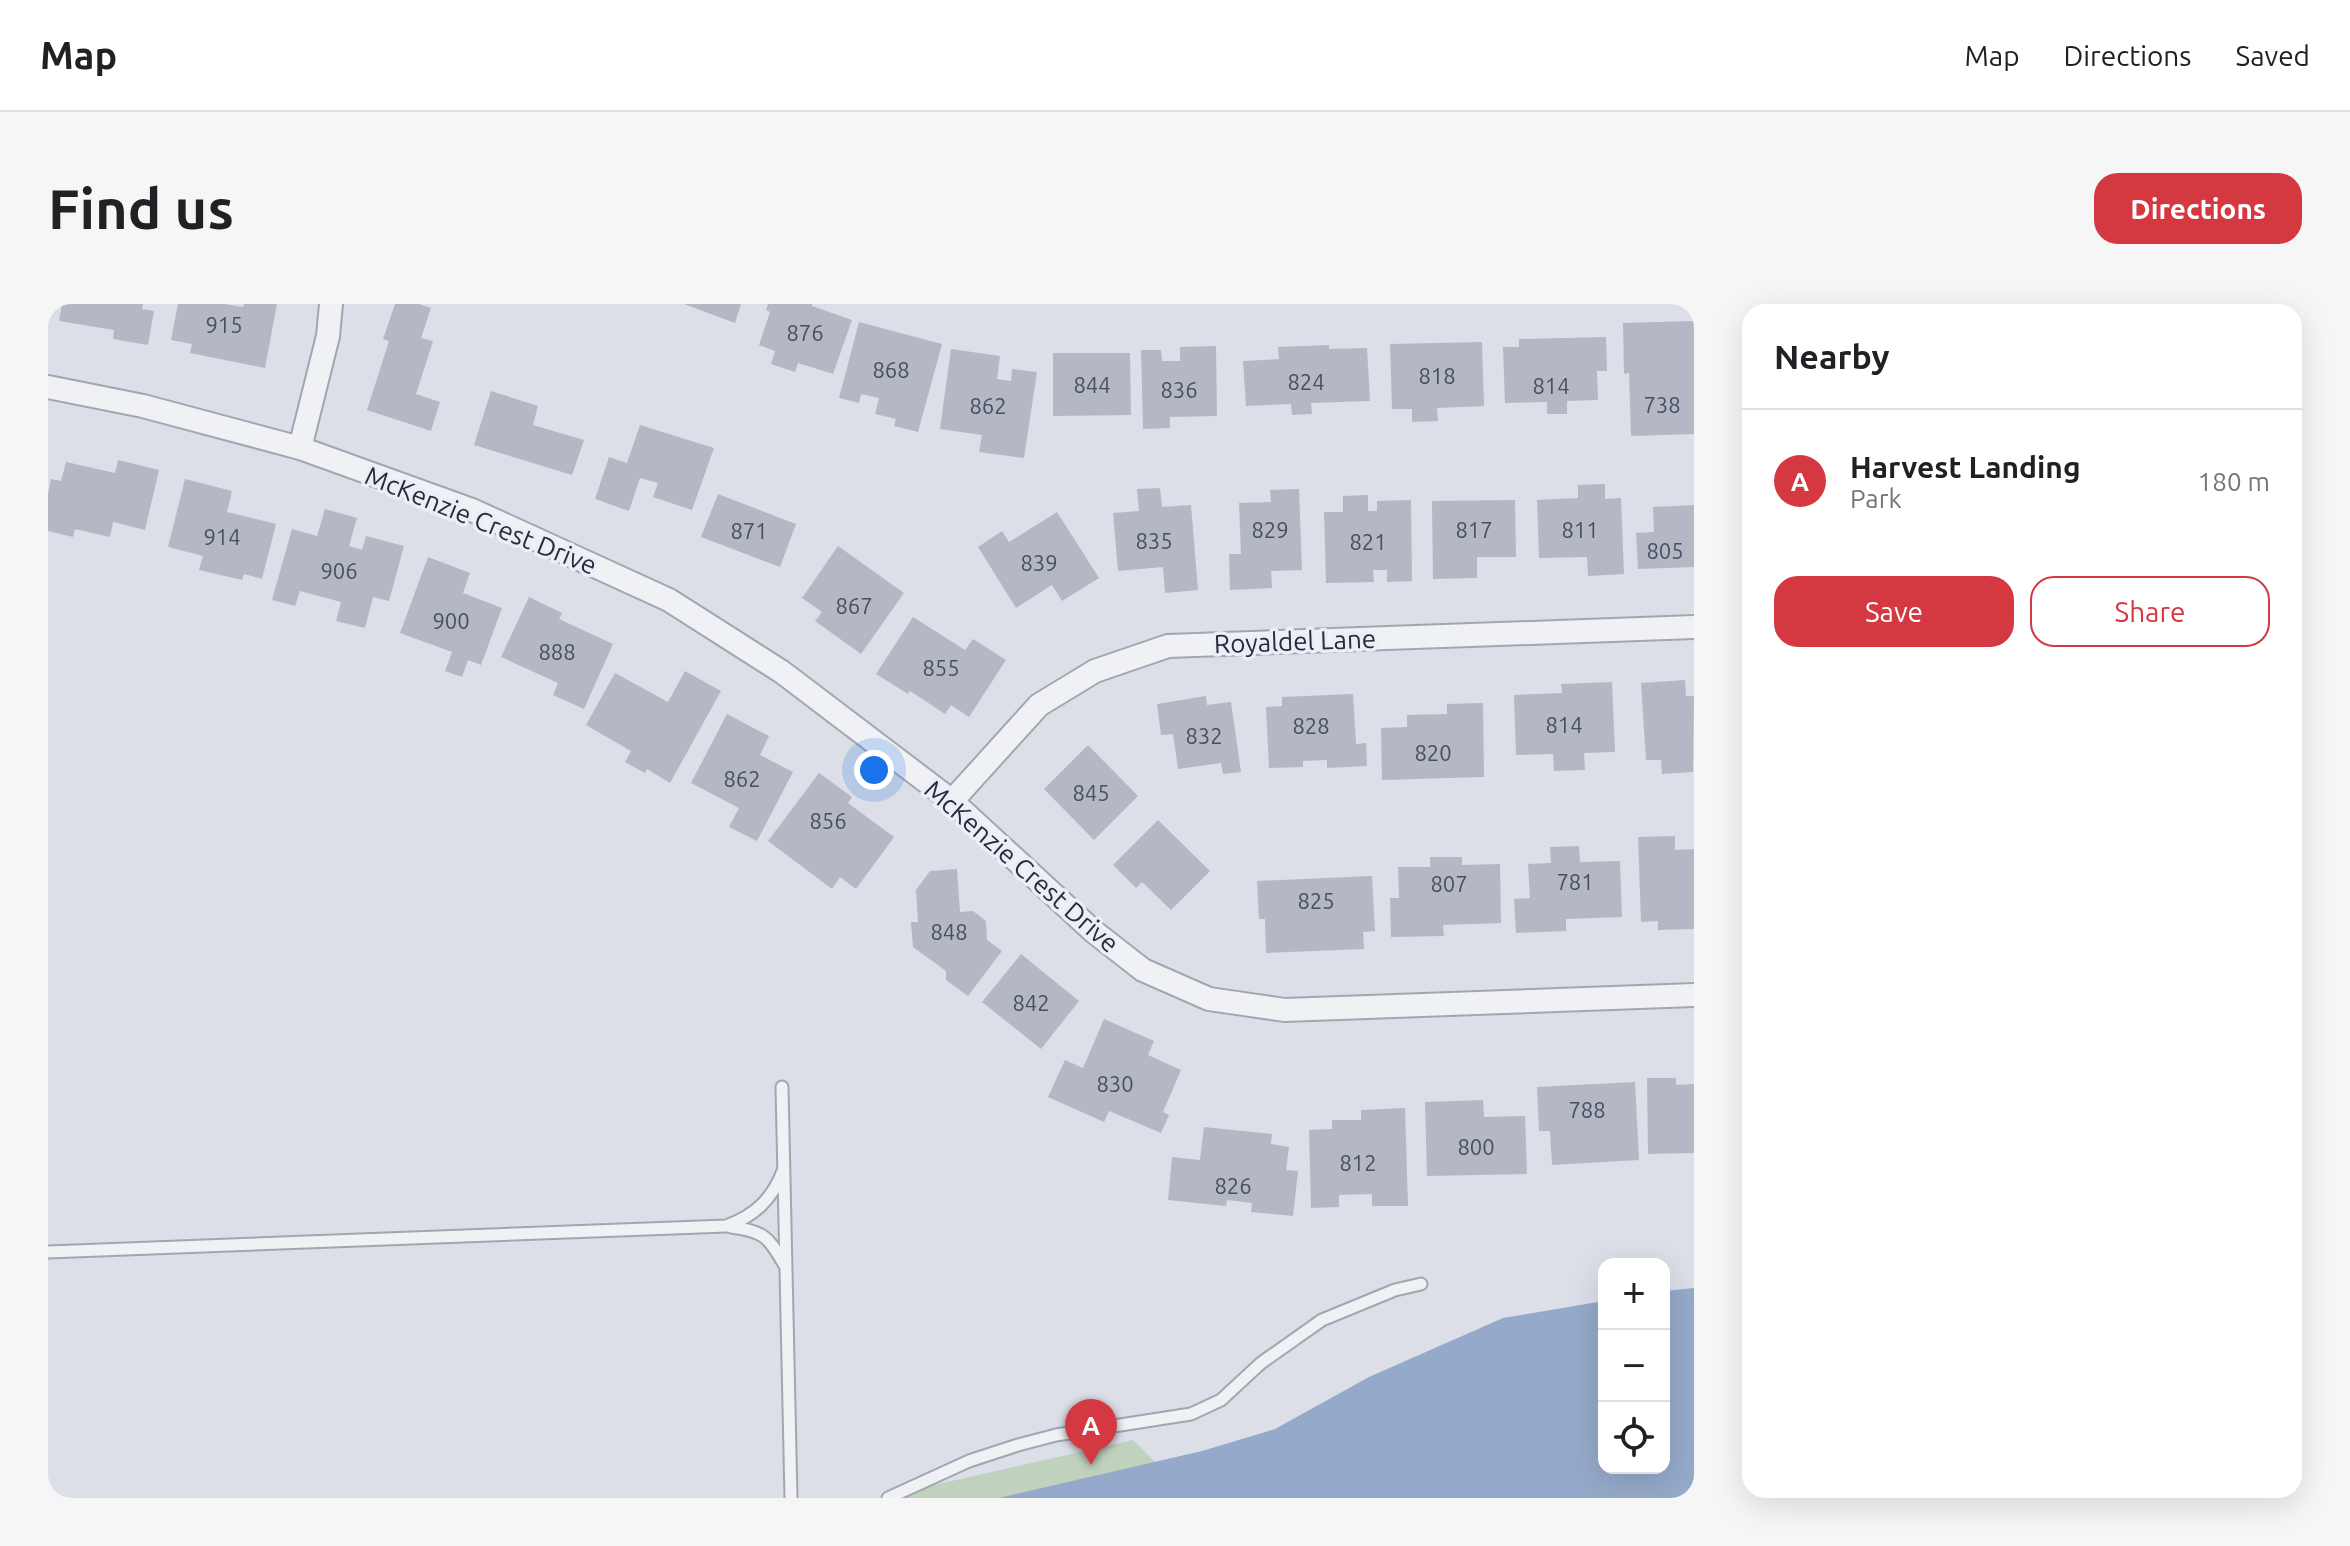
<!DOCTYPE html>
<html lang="en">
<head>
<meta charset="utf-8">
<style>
	body { margin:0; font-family:Ubuntu,sans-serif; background:#f6f6f6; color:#202124 }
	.controls { position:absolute; right:24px; bottom:24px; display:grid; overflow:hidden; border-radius:16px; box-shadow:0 8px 32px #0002 }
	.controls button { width:72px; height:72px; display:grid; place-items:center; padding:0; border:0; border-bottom:2px solid #e0e0e0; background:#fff; color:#202124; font:40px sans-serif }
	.you { position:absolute; left:826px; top:466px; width:28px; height:28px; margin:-20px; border:6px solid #fff; border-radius:50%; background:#1a73e8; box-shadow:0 0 0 12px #1a73e833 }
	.badge { display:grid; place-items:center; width:52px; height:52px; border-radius:50%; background:#d43942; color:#fff; font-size:26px; font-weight:700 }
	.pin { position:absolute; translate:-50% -66px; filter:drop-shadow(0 2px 4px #0008) }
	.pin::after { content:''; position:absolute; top:42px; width:28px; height:24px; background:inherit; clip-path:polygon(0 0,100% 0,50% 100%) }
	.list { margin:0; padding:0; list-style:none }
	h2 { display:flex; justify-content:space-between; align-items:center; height:104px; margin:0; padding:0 32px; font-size:34px }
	h2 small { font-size:26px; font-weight:400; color:#757577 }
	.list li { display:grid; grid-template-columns:52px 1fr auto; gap:24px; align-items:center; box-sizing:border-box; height:144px; padding:0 32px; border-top:2px solid #e0e0e0 }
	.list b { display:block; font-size:30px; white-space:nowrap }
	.list p { margin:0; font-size:26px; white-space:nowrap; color:#757577 }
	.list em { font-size:26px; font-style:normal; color:#757577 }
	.actions { display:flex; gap:16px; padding:24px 32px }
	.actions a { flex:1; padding:18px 0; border:2px solid #d43942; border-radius:24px; text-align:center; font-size:28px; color:#d43942 }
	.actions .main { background:#d43942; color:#fff }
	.icon { flex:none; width:44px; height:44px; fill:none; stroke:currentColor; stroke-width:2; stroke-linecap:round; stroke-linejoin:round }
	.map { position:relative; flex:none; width:1646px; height:1194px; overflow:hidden; border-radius:24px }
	header { display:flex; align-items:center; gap:48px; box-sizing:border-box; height:112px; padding:0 40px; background:#fff; border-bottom:2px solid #e0e0e0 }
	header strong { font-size:38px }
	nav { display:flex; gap:44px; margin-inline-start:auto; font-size:28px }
	.intro { display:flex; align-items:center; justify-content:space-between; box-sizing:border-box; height:192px; padding:0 48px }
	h1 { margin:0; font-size:56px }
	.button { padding:20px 36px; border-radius:24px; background:#d43942; color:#fff; font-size:28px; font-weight:700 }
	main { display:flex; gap:48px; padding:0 48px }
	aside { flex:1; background:#fff; border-radius:24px; box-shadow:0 8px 32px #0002 }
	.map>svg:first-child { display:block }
</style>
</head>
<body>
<header>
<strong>Map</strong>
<nav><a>Map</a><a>Directions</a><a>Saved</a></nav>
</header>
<div class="intro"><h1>Find us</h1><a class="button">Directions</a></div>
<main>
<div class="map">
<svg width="1646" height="1194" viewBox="0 0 1646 1194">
	<rect width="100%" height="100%" fill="#dcdfe7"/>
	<path fill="#c0d1bd" d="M 1085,1136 L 1142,1194 L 851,1194 L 868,1185 Z"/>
	<path fill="#95a9ca" d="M 1646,984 L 1646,1194 L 951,1194 L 1154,1147 L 1227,1125 L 1321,1073 L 1455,1014 L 1556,997 L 1556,1164 L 1616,1164 L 1616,987 Z"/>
	<path fill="#b3b8c4" d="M 14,0 L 95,0 L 94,5 L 106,7 L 100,41 L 65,35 L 66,26 L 11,17 Z
		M 130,0 L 177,0 L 195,3 L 196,0 L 229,0 L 217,64 L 142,49 L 144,40 L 123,36 Z
		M 347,0 L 371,0 L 383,4 L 373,34 L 385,37 L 368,90 L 392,98 L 383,127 L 319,106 L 341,37 L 335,35 Z
		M 636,0 L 693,0 L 687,19 Z
		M 720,0 L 764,0 L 764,2 L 804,16 L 785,70 L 750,59 L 747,68 L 723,60 L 727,47 L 711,41 L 722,8 L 718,6 Z
		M 1646,17 L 1646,130 L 1583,132 L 1581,69 L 1576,70 L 1575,19 Z
		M 811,18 L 894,40 L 870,128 L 846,122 L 848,115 L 827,110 L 831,94 L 813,90 L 811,99 L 791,94 Z
		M 1558,33 L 1559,67 L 1549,67 L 1550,96 L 1519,97 L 1519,110 L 1499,110 L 1499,98 L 1457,99 L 1455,43 L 1471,43 L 1471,35 Z
		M 1434,38 L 1436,102 L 1389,104 L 1390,117 L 1364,118 L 1364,105 L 1344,105 L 1342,40 Z
		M 1281,41 L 1281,45 L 1319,44 L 1322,97 L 1263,99 L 1264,110 L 1244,111 L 1243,100 L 1198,102 L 1195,57 L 1231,55 L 1230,43 Z
		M 1168,42 L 1169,112 L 1122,113 L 1122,124 L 1095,125 L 1093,46 L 1113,46 L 1114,57 L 1132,57 L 1132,43 Z
		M 903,45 L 952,52 L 949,75 L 963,77 L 964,65 L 989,68 L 976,154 L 931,148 L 934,131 L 892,125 Z
		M 1005,49 L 1082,49 L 1083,111 L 1005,112 Z
		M 443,87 L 490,102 L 485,121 L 536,136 L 524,171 L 426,141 Z
		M 592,121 L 666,144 L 644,206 L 605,193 L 610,179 L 592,174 L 581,207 L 547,195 L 561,153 L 579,159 Z
		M 70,156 L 111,166 L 97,226 L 65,218 L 62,233 L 27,225 L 25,233 L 0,227 L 0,190 L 3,175 L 13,177 L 18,158 L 67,169 Z
		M 137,175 L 184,187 L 179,208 L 228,220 L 214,275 L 196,270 L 194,276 L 151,266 L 155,252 L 120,243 Z
		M 1557,180 L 1557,195 L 1573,194 L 1576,270 L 1540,272 L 1539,253 L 1491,254 L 1489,196 L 1530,194 L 1530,181 Z
		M 1112,184 L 1114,203 L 1143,201 L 1150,286 L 1117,289 L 1115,263 L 1070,267 L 1065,209 L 1091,207 L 1089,185 Z
		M 1251,185 L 1254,266 L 1223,267 L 1224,284 L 1182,286 L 1181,250 L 1193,250 L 1191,199 L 1223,198 L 1222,186 Z
		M 670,190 L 748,220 L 732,263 L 653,233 Z
		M 1320,191 L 1320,207 L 1329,207 L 1329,197 L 1363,196 L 1364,277 L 1339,278 L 1339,266 L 1325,266 L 1326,278 L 1278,279 L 1276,208 L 1295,208 L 1295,192 Z
		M 1467,196 L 1468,253 L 1429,253 L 1429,274 L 1385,275 L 1384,197 Z
		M 1646,201 L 1646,263 L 1590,265 L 1588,229 L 1606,228 L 1605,203 Z
		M 277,205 L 309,214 L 301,242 L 314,246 L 318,232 L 356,242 L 341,297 L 325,293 L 317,324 L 288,317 L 293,298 L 252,287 L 247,302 L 224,296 L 244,225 L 269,232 Z
		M 1009,208 L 1051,274 L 1014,297 L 1004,281 L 968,304 L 930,243 L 954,227 L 961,238 Z
		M 790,242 L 856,289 L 813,350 L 767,317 L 774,308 L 754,294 Z
		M 380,253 L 422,269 L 415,289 L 454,304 L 433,361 L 420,356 L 414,373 L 397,367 L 404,348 L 352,329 Z
		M 481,293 L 514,309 L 511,315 L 565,340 L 536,405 L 505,391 L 510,379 L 453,353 Z
		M 865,313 L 917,346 L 925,335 L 958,356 L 921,413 L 903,401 L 897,410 L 862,387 L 860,390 L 828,370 Z
		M 637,367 L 673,387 L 622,479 L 599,465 L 597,469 L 577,458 L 583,447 L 538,421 L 567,369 L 620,398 Z
		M 1637,376 L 1638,392 L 1646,392 L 1645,468 L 1614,470 L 1613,456 L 1598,456 L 1593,379 Z
		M 1564,378 L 1567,448 L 1536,449 L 1537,466 L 1506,467 L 1505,450 L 1468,451 L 1466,391 L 1514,389 L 1513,380 Z
		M 1305,390 L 1308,440 L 1318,439 L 1319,462 L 1279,464 L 1279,456 L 1255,457 L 1255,463 L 1221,464 L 1218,403 L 1234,402 L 1234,393 Z
		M 1158,392 L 1159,401 L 1183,398 L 1193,468 L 1175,470 L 1173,459 L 1130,465 L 1125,430 L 1113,431 L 1109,400 Z
		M 1435,399 L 1436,473 L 1334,476 L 1333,424 L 1359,423 L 1359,411 L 1399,410 L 1399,400 Z
		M 679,410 L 721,432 L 712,451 L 745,468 L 709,537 L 681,523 L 691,504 L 643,479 Z
		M 1040,441 L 1090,492 L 1046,536 L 996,485 Z
		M 771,469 L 804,493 L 800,499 L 846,533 L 808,585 L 792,573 L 784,585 L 720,537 Z
		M 1110,516 L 1162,567 L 1123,606 L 1094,578 L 1088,584 L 1065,561 Z
		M 1627,532 L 1627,546 L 1646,545 L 1646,625 L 1610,626 L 1610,617 L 1593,618 L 1590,533 Z
		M 1531,542 L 1532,558 L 1572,557 L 1574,613 L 1518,615 L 1518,627 L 1468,629 L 1466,595 L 1482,594 L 1480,560 L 1503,559 L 1502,543 Z
		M 1382,553 L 1414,553 L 1414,561 L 1452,560 L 1453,619 L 1395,621 L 1396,632 L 1343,633 L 1342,594 L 1351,594 L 1350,563 L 1382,563 Z
		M 909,565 L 912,608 L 925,607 L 938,617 L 939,636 L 954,647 L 920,692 L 898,676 L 898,667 L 865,643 L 863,618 L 870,618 L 868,586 L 882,567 Z
		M 1324,572 L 1327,627 L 1315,628 L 1316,645 L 1218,649 L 1217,615 L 1211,615 L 1209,577 Z
		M 973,650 L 1031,697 L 993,745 L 934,698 Z
		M 1056,715 L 1106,737 L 1100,751 L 1133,766 L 1115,808 L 1121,811 L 1113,829 L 1061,807 L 1056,818 L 1000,793 L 1017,756 L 1035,764 Z
		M 1599,774 L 1628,774 L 1628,781 L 1646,780 L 1646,849 L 1600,850 Z
		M 1587,778 L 1591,856 L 1504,861 L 1502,827 L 1491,827 L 1489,783 Z
		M 1435,796 L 1436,813 L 1477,812 L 1479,870 L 1379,872 L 1377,798 Z
		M 1357,804 L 1360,902 L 1324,902 L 1324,890 L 1291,891 L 1291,903 L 1263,904 L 1261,826 L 1284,825 L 1284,816 L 1313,816 L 1313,806 Z
		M 1156,823 L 1224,830 L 1223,840 L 1241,843 L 1238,866 L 1250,867 L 1245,912 L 1203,908 L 1204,899 L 1179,896 L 1178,902 L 1120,896 L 1124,853 L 1152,856 Z"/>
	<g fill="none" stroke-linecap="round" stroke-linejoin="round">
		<g stroke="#a1a6b1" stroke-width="15">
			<path id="service" d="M 734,783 L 743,1194
				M 683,923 C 715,927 720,932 736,960
				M 0,948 L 678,922 C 707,912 724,895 735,867
				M 840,1194 L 921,1157 L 970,1141 L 1008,1131 L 1143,1110 L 1173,1096 L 1213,1059 L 1274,1016 L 1347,986 L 1373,980"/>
		</g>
		<g stroke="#a1a6b1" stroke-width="26">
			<path id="minor" d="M 0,83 L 95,102 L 252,144 L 424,206 L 621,296 L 734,368 L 904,497 L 1045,627 L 1095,666 L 1161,695 L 1237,706 L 1646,691
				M 252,144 L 280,32 L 283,0
				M 904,497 L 991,401 L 1047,367 L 1120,342 L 1646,323"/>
		</g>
		<use href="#service" stroke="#eff1f5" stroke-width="11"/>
		<use href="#minor" stroke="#eff1f5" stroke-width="22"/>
	</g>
	<g text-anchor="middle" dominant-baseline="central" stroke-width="7" stroke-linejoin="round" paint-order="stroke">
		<g font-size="22" fill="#484f60">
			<text x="176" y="20">915</text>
			<text x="757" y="28">876</text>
			<text x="843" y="65">868</text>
			<text x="1389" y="71">818</text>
			<text x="1258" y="77">824</text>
			<text x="1044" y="80">844</text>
			<text x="1503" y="81">814</text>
			<text x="1131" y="85">836</text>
			<text x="1614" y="100">738</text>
			<text x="940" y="101">862</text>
			<text x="1222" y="225">829</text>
			<text x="1426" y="225">817</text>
			<text x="1532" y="225">811</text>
			<text x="701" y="226">871</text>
			<text x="174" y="232">914</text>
			<text x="1106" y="236">835</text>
			<text x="1320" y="237">821</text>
			<text x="1617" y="246">805</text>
			<text x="991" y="258">839</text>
			<text x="291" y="266">906</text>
			<text x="806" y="301">867</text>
			<text x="403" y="316">900</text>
			<text x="509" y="347">888</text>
			<text x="893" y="363">855</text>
			<text x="1516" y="420">814</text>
			<text x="1263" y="421">828</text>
			<text x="1156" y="431">832</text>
			<text x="1385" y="448">820</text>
			<text x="694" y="474">862</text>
			<text x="1043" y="488">845</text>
			<text x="780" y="516">856</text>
			<text x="1527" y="577">781</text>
			<text x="1401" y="579">807</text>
			<text x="1268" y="596">825</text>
			<text x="901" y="627">848</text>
			<text x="983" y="698">842</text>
			<text x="1067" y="779">830</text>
			<text x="1539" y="805">788</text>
			<text x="1428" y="842">800</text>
			<text x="1310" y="858">812</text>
			<text x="1185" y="881">826</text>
		</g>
		<g font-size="26" fill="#252c3e" stroke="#ebeef5">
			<text transform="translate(433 216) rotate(22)">McKenzie Crest Drive</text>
			<text transform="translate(1247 337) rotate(-2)">Royaldel Lane</text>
			<text transform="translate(974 562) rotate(41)">McKenzie Crest Drive</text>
		</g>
	</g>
</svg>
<div class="controls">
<button>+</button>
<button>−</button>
<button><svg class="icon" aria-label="locate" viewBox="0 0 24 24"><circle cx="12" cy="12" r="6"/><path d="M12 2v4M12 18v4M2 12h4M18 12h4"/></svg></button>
</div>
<div class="you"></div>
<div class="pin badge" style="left:1043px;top:1161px">A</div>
</div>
<aside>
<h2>Nearby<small></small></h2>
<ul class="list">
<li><span class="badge">A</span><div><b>Harvest Landing</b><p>Park</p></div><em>180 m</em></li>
</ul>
<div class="actions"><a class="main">Save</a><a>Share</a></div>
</aside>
</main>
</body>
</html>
